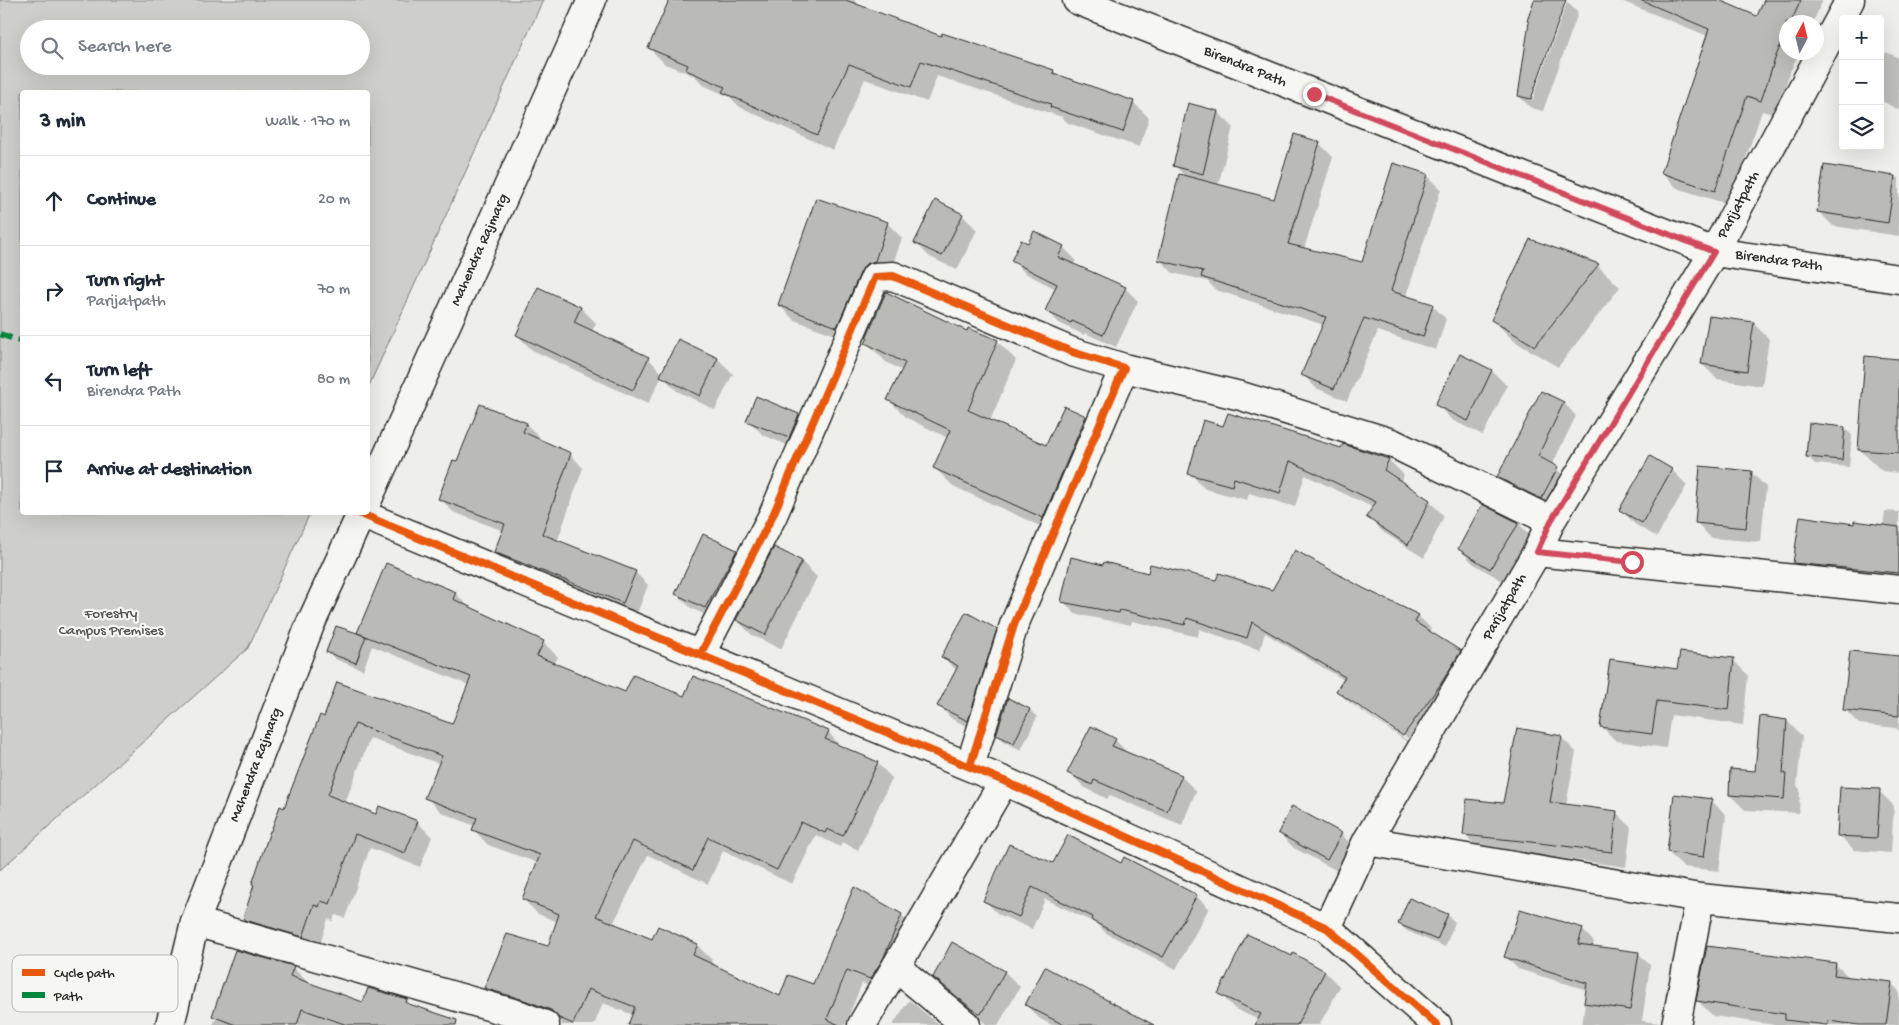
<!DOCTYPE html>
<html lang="en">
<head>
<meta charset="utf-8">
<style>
	body { margin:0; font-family:"Gochi Hand",sans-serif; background:#f6f6f7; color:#1f2937 }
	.controls { position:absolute; right:15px; top:15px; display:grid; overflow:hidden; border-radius:5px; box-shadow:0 5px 20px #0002 }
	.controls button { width:45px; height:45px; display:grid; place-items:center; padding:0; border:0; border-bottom:1px solid #e0e1e3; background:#fff; color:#1f2937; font:25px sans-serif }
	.compass { position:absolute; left:1779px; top:15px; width:45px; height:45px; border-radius:50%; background:#fff; box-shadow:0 5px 20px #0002; rotate:7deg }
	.stop { position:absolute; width:15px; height:15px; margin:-11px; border:4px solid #d1495b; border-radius:50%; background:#fff }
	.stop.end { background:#d1495b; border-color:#fff; box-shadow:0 1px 5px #0008 }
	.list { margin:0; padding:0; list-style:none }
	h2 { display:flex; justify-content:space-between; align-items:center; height:65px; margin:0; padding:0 20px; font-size:21px }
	h2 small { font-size:16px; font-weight:400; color:#747a83 }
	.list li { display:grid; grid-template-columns:32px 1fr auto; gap:15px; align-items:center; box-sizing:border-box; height:90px; padding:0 20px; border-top:1px solid #e0e1e3 }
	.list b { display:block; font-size:19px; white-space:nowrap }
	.list p { margin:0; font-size:16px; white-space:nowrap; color:#747a83 }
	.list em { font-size:16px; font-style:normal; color:#747a83 }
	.icon { flex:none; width:28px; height:28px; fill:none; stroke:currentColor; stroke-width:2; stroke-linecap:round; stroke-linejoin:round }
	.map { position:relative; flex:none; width:1899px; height:1025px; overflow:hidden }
	.search { position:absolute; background:#fff; box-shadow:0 5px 20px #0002; left:20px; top:20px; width:350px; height:55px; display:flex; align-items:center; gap:12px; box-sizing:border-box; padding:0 18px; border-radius:28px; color:#747a83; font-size:19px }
	.panel { position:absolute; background:#fff; box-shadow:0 5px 20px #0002; left:20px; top:90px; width:350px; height:425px; border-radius:5px }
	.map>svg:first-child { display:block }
</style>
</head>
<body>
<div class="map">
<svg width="1899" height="1025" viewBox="0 0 1899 1025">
	<rect width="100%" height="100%" fill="#eeeeea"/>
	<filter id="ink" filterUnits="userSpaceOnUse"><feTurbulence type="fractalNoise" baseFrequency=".02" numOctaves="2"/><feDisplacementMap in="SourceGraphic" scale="10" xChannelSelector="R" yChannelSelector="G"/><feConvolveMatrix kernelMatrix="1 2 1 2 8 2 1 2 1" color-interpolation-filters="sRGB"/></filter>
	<g filter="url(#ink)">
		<path fill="#cececa" stroke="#7c7c7a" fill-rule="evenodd" d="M 0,0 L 543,0 L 368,388 L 368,92 L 22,92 L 22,512 L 310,513 L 248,648 L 0,870 ZM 29,29 L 361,29 L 361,66 L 29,66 Z"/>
		<path fill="#0003" fill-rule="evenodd" d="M 669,0 L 854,0 L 860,6 L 942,38 L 1053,71 L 1059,76 L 1133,102 L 1149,118 L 1139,147 L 1068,123 L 1062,117 L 937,76 L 927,102 L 865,79 L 833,150 L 740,107 L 730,97 L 703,85 L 695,76 L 665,64 L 649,48 Z
			M 1536,0 L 1564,0 L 1567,1 L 1565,1 L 1532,95 L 1532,101 L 1567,2 L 1578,13 L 1543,111 L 1531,108 L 1519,96 Z
			M 1619,0 L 1716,0 L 1758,17 L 1766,0 L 1823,0 L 1813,22 L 1786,22 L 1786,52 L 1799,52 L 1790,72 L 1776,115 L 1762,111 L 1730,205 L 1677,188 L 1662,173 L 1708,36 Z
			M 1886,52 L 1899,58 L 1899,110 L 1880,100 L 1880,64 Z
			M 1189,105 L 1218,112 L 1233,127 L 1218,186 L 1275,200 L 1319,143 L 1333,157 L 1304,249 L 1363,264 L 1394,165 L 1428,176 L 1441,189 L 1406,297 L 1432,305 L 1446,319 L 1436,350 L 1378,331 L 1347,401 L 1316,388 L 1303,375 L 1324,325 L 1216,290 L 1207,281 L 1173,273 L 1160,260 L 1186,177 L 1174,165 Z
			M 1825,167 L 1899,178 L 1899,236 L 1833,226 L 1818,211 Z
			M 962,215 L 977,230 L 957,270 L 930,257 L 915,242 Z
			M 887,223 L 902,238 L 889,276 L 852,341 L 794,320 L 779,305 Z
			M 1531,240 L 1598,266 L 1620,287 L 1558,367 L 1514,341 L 1492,319 Z
			M 1063,247 L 1076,260 L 1073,265 L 1125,288 L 1138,301 L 1116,347 L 1085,333 L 1084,335 L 1059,323 L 1046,310 L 1056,289 L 1025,273 L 1012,260 Z
			M 539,288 L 581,308 L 596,323 L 592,331 L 648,358 L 663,374 L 679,340 L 718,359 L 733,374 L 715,410 L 677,391 L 662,376 L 648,404 L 532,350 L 517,335 Z
			M 1754,324 L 1769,339 L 1762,386 L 1717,379 L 1702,364 Z
			M 967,333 L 997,341 L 1016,360 L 990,421 L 1046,447 L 1065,408 L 1086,417 L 1105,436 L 1062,536 L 953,486 L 934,467 L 948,438 L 907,418 L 888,399 L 903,371 L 886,362 L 867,343 Z
			M 1460,356 L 1492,371 L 1507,386 L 1483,435 L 1452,420 L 1437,405 Z
			M 1899,360 L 1899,451 L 1881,450 L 1881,453 L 1899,454 L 1899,473 L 1882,471 L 1859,449 Z
			M 1541,393 L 1564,403 L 1576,416 L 1552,465 L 1570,481 L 1554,510 L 1511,489 L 1498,477 Z
			M 757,398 L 799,415 L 814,430 L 804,452 L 763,435 L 748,420 Z
			M 526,424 L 540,437 L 538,440 L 570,454 L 583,468 L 557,542 L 635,572 L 648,585 L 636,616 L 509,566 L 496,552 L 504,531 L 453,512 L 440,498 L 457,462 Z
			M 1224,427 L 1389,460 L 1404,475 L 1400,482 L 1429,501 L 1444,516 L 1424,558 L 1383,532 L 1368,517 L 1374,508 L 1305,475 L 1295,507 L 1249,493 L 1247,500 L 1205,489 L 1190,473 Z
			M 1844,428 L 1852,435 L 1849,467 L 1815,464 L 1807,456 Z
			M 1651,457 L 1672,470 L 1687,485 L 1657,537 L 1636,525 L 1621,510 Z
			M 1751,472 L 1766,487 L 1761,542 L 1711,538 L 1696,522 Z
			M 1482,506 L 1519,524 L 1534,539 L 1506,583 L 1474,564 L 1459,549 Z
			M 1885,511 L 1899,512 L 1899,578 L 1808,576 L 1795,563 L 1855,526 L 1883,526 Z
			M 775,549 L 802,562 L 817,577 L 781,649 L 752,635 L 737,620 Z
			M 736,551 L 751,566 L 721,622 L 691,608 L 676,593 Z
			M 386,565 L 455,593 L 471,609 L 543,642 L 558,657 L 554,665 L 626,694 L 685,698 L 828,732 L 842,748 L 877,763 L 892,778 L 858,850 L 842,842 L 840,847 L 816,835 L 792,884 L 723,851 L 708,884 L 648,855 L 613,924 L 652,940 L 697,945 L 712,960 L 710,964 L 780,998 L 813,986 L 901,915 L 916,929 L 885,993 L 862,983 L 845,1025 L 630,1025 L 633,1015 L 603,1003 L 594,1025 L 561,1025 L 562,1023 L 540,1014 L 500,1003 L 485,988 L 549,948 L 558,922 L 538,914 L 523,899 L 538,863 L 488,845 L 474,830 L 475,826 L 441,812 L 426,797 L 440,764 L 370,738 L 345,803 L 377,815 L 417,822 L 432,837 L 420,867 L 370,848 L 345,918 L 335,915 L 333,921 L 328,919 L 318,951 L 261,935 L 245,918 L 285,809 L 325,718 L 452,726 L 469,685 L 372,646 L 363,670 L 335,659 L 328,652 L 363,636 Z
			M 1148,575 L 1217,581 L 1273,592 L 1362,589 L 1418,616 L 1431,628 L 1428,632 L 1460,652 L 1473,664 L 1416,748 L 1350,703 L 1337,691 L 1344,680 L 1265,633 L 1260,650 L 1199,629 L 1198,637 L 1132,621 L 1131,625 L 1075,614 L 1063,601 ZM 1350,699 L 1409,739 L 1408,741 L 1350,702 Z
			M 996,630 L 1009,643 L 981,733 L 952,719 L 939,706 L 956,670 L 943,657 Z
			M 1899,658 L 1899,731 L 1896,728 L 1859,724 L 1844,709 Z
			M 1733,660 L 1748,675 L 1743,725 L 1671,715 L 1666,748 L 1616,741 L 1601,726 L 1678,670 Z
			M 1008,699 L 1030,710 L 1037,717 L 1021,750 L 1005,742 L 998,734 Z
			M 1787,721 L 1802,736 L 1797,786 L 1800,789 L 1799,813 L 1745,810 L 1730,795 L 1756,772 Z
			M 1561,737 L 1576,752 L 1566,805 L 1616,812 L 1631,827 L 1626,867 L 1547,856 L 1480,850 L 1465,835 L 1504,804 Z
			M 1115,740 L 1129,754 L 1181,776 L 1196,791 L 1182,825 L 1110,795 L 1107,799 L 1084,787 L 1069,772 Z
			M 1879,791 L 1894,806 L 1891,853 L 1854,850 L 1839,835 Z
			M 1711,800 L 1726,815 L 1719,871 L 1683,867 L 1668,852 Z
			M 1279,833 L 1341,834 L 1356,849 L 1343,874 L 1294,848 Z
			M 1054,864 L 1122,864 L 1196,896 L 1209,908 L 1176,969 L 1106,933 L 1097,924 L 1045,899 L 1032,929 L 998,914 L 985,901 Z
			M 1447,915 L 1455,922 L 1445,947 L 1407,931 L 1399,924 Z
			M 1582,929 L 1594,942 L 1593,947 L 1638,953 L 1650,965 L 1642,1021 L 1660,1023 L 1663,1025 L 1582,1025 L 1587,990 L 1518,969 L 1506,957 Z
			M 953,943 L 1005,972 L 1020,987 L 998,1025 L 987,1025 L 934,977 Z
			M 1294,955 L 1325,972 L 1340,987 L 1319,1025 L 1256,1025 L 1259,1020 L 1235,1009 L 1220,994 L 1293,958 Z
			M 1835,964 L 1850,978 L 1891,983 L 1899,991 L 1899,1025 L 1775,1025 L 1713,1016 L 1698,1001 Z
			M 293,968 L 308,982 L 364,1004 L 369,989 L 407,1000 L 413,1007 L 452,1020 L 457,1025 L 213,1025 L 216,1018 L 213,1016 Z
			M 909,1000 L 940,1025 L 893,1025 Z
			M 1026,1005 L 1143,1025 L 1052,1025 L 1040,1019 Z"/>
		<path fill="#babab7" stroke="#2b2b2b" d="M 669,0 L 846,0 L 941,36 L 942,33 L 1054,70 L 1053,73 L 1134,101 L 1123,132 L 1050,107 L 1051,104 L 921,61 L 911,87 L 849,64 L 817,135 L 722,92 L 725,87 L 686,70 L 688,65 L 648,48 Z
			M 1534,0 L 1566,0 L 1531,99 L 1518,96 L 1529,22 L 1527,21 Z
			M 1640,0 L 1719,0 L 1757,16 L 1764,0 L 1801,0 L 1791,22 L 1786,22 L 1786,32 L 1776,56 L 1761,101 L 1747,96 L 1715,191 L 1661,173 L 1709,29 Z
			M 1188,103 L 1218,111 L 1203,174 L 1173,166 Z
			M 1294,134 L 1320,142 L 1288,244 L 1362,262 L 1393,163 L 1428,174 L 1391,291 L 1433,304 L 1423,337 L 1364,318 L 1334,389 L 1301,375 L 1326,317 L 1201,277 L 1203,271 L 1158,260 L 1179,174 L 1274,199 Z
			M 1824,165 L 1895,176 L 1888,223 L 1817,212 Z
			M 816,198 L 888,222 L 875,261 L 866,264 L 861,271 L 837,327 L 778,305 Z
			M 935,200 L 963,214 L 942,256 L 914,243 Z
			M 1034,231 L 1064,246 L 1058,257 L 1126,287 L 1103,335 L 1072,321 L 1071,323 L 1045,311 L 1057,284 L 1011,261 L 1021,240 L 1028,243 Z
			M 1530,239 L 1599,264 L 1535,346 L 1491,320 Z
			M 538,287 L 581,307 L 574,322 L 649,357 L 633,390 L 516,335 Z
			M 886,292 L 967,331 L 968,328 L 998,340 L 968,410 L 1046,445 L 1064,406 L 1086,416 L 1043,518 L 933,468 L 950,430 L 887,400 L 905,363 L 865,343 L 868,338 L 866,338 Z
			M 1709,316 L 1754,322 L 1747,371 L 1701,364 Z
			M 678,339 L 718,358 L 700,396 L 660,376 Z
			M 1460,354 L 1492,370 L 1468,421 L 1435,405 Z
			M 1865,356 L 1899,359 L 1899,453 L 1858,450 Z
			M 1541,391 L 1564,402 L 1538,456 L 1558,467 L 1541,499 L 1497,477 Z
			M 756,396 L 799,414 L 789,438 L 746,421 Z
			M 480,404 L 527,423 L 523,432 L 571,453 L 542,534 L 636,571 L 623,603 L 494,552 L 505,524 L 438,499 L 453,460 L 457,461 Z
			M 1228,413 L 1341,448 L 1343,444 L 1389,459 L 1384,470 L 1430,500 L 1408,545 L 1366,517 L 1376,502 L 1290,461 L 1280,493 L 1234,478 L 1232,486 L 1188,474 L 1203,420 L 1223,426 Z
			M 1809,423 L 1845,427 L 1842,460 L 1806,457 Z
			M 1650,456 L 1672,469 L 1642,523 L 1619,510 Z
			M 1700,466 L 1752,471 L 1746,528 L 1695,523 Z
			M 1482,504 L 1519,523 L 1490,569 L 1458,549 Z
			M 1800,516 L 1854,524 L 1854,521 L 1899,527 L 1899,573 L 1793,563 Z
			M 703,534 L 737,550 L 705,608 L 675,594 Z
			M 774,547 L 802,561 L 765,635 L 736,620 Z
			M 1295,550 L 1363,588 L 1419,615 L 1415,622 L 1461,651 L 1440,685 L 1403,736 L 1336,691 L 1345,677 L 1252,622 L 1247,638 L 1187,618 L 1185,625 L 1120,610 L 1119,613 L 1061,602 L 1071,557 L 1103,565 L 1104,562 L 1148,573 L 1150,564 L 1216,580 L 1219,573 L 1272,590 Z
			M 386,563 L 456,592 L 453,599 L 544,641 L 537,656 L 625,692 L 633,675 L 684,696 L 693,676 L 829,731 L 825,739 L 878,762 L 843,836 L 827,829 L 825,833 L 801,822 L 777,870 L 708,837 L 693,870 L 633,841 L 596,916 L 652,939 L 658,926 L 698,944 L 693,955 L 780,996 L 788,975 L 813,984 L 854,887 L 902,914 L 883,959 L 870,979 L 847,970 L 827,1019 L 839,1025 L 628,1025 L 635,1007 L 588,989 L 573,1024 L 559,1018 L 551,1010 L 524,1000 L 484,988 L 507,934 L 548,946 L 559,914 L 522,899 L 540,855 L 472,830 L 477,818 L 424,798 L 442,756 L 355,724 L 328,795 L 376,814 L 379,806 L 418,821 L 405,853 L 355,834 L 330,904 L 321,901 L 319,907 L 314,905 L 303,937 L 245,920 L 243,918 L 254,885 L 252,884 L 270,831 L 271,831 L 280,806 L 284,808 L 320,715 L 324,717 L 337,682 L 452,724 L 471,677 L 357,633 Z
			M 966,612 L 997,629 L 968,721 L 937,706 L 958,666 L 941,657 Z
			M 336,626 L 366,636 L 356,663 L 326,652 Z
			M 1850,651 L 1899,656 L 1899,716 L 1843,710 Z
			M 1680,652 L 1734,658 L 1729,710 L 1657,701 L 1652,734 L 1600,727 L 1610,659 L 1677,669 Z
			M 1008,698 L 1030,709 L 1014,743 L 996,735 Z
			M 1760,716 L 1787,720 L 1783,773 L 1786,773 L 1784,799 L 1729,795 L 1730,769 L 1755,771 Z
			M 1091,726 L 1116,739 L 1112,746 L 1182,775 L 1167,811 L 1094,780 L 1092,785 L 1067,773 Z
			M 1517,728 L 1562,736 L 1550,802 L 1617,811 L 1612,852 L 1531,842 L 1463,835 L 1467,799 L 1503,803 Z
			M 1840,787 L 1880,789 L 1877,838 L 1837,836 Z
			M 1674,794 L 1712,799 L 1704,857 L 1667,852 Z
			M 1292,806 L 1342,833 L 1327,860 L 1278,833 Z
			M 1068,835 L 1121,863 L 1124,857 L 1197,895 L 1163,957 L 1092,921 L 1093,917 L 1032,887 L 1019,917 L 983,901 L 1009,844 L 1053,863 Z
			M 1409,898 L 1448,914 L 1437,940 L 1398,924 Z
			M 1520,909 L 1583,928 L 1578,944 L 1639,952 L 1630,1010 L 1584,1003 L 1587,983 L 1504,957 Z
			M 1247,934 L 1292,956 L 1293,953 L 1325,971 L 1297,1025 L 1255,1025 L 1261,1014 L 1218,994 Z
			M 952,942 L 1005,971 L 981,1014 L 971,1008 L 933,977 Z
			M 1707,946 L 1836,963 L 1834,975 L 1892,982 L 1886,1025 L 1859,1025 L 1828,1021 L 1828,1025 L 1826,1025 L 1785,1020 L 1785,1014 L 1696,1001 Z
			M 235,950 L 294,966 L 290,976 L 363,1002 L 368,988 L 407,999 L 406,1003 L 457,1020 L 456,1025 L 347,1025 L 302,1009 L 297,1025 L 236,1025 L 212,1016 Z
			M 1045,967 L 1154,1025 L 1064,1025 L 1025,1005 Z"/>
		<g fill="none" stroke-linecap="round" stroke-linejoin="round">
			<g stroke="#2b2b2b" stroke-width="31">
				<path id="street" d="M 1077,0 L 1714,252 L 1899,279
					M 1124,368 L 1241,396 L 1392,443 L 1551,521
					M 361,514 L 1004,781 L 1327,928 L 1437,1025
					M 1537,552 L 1899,590
					M 700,655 L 773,515 L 875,277 L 893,276 L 1072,352 L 1124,368 L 1014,625 L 970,766
					M 1367,841 L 1700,898 L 1899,918
					M 195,922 L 520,1015 L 545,1025
					M 1327,928 L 1367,841 L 1537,552 L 1551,521 L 1714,252 L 1850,0
					M 896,967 L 966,1025
					M 862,1025 L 1004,781
					M 1676,1025 L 1700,898"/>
			</g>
			<g stroke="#2b2b2b" stroke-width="31">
				<path id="highway" d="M 368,499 L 592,0
					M 170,1025 L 195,922 L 310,625 L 362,512"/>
			</g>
			<use href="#street" stroke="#f6f6f2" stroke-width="28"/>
			<use href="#highway" stroke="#f6f6f2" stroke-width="28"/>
			<path stroke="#00873e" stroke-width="6" stroke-dasharray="12 6" stroke-linecap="butt" d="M 0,334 L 22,342"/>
			<g stroke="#f6f6f2" stroke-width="11">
				<path id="cycleway" d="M 361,514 L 1004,781 L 1327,928 L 1437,1025
					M 700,655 L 773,515 L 875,277 L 893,276 L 1072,352 L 1124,368 L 1014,625 L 970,766"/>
			</g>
			<use href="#cycleway" stroke="#e8590c" stroke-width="8"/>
		</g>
	</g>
	<g fill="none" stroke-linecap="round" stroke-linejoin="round" filter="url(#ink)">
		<path stroke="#d1495b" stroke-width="6" d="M 1314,94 L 1714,252 L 1551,521 L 1537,552 L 1632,562"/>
	</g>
	<g text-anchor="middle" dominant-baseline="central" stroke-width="4.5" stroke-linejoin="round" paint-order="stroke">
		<g font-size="15" fill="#2b2b2b" stroke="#f6f6f2">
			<text transform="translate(1245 67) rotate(22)">Birendra Path</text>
			<text transform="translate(1739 205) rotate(-62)">Parijatpath</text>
			<text transform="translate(480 250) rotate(-66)">Mahendra Rajmarg</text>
			<text transform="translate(1779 261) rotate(8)">Birendra Path</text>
			<text transform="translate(1505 607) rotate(-60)">Parijatpath</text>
			<text transform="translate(256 765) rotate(-69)">Mahendra Rajmarg</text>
		</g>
		<g font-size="15" fill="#545453" stroke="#f6f6f2">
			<text x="111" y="614">Forestry<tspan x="111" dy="17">Campus Premises</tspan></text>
		</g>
	</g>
	<rect x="12" y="955" width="166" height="57" rx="8" fill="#f6f6f2" stroke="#b9b9b6" stroke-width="1"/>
	<rect x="22" y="969" width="23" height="7" fill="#e8590c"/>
	<rect x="22" y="992" width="23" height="6" fill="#00873e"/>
	<g font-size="14" fill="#2b2b2b">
		<text x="54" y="977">Cycle path</text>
		<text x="54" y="1000">Path</text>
	</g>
</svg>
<div class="controls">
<button>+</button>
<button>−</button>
<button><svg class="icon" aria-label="layers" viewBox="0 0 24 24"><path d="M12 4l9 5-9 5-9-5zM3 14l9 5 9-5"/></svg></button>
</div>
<svg class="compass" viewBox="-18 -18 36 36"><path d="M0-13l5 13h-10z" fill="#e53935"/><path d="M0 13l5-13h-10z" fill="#747a83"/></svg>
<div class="stop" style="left:1632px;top:562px"></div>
<div class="stop end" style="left:1314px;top:94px"></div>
<div class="search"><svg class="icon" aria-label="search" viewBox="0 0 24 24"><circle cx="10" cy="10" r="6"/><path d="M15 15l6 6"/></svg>Search here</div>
<section class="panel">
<h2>3 min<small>Walk · 170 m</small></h2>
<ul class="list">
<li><svg class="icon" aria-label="ahead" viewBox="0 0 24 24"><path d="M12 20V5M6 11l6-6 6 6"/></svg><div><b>Continue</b></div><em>20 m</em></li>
<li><svg class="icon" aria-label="right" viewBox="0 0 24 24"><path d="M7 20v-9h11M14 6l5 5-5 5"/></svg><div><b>Turn right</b><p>Parijatpath</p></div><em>70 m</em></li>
<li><svg class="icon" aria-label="left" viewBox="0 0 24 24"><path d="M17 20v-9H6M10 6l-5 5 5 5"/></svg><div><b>Turn left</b><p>Birendra Path</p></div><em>80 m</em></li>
<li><svg class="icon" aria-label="arrive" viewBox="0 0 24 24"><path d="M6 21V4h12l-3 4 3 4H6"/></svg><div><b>Arrive at destination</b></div></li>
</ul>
</section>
</div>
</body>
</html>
